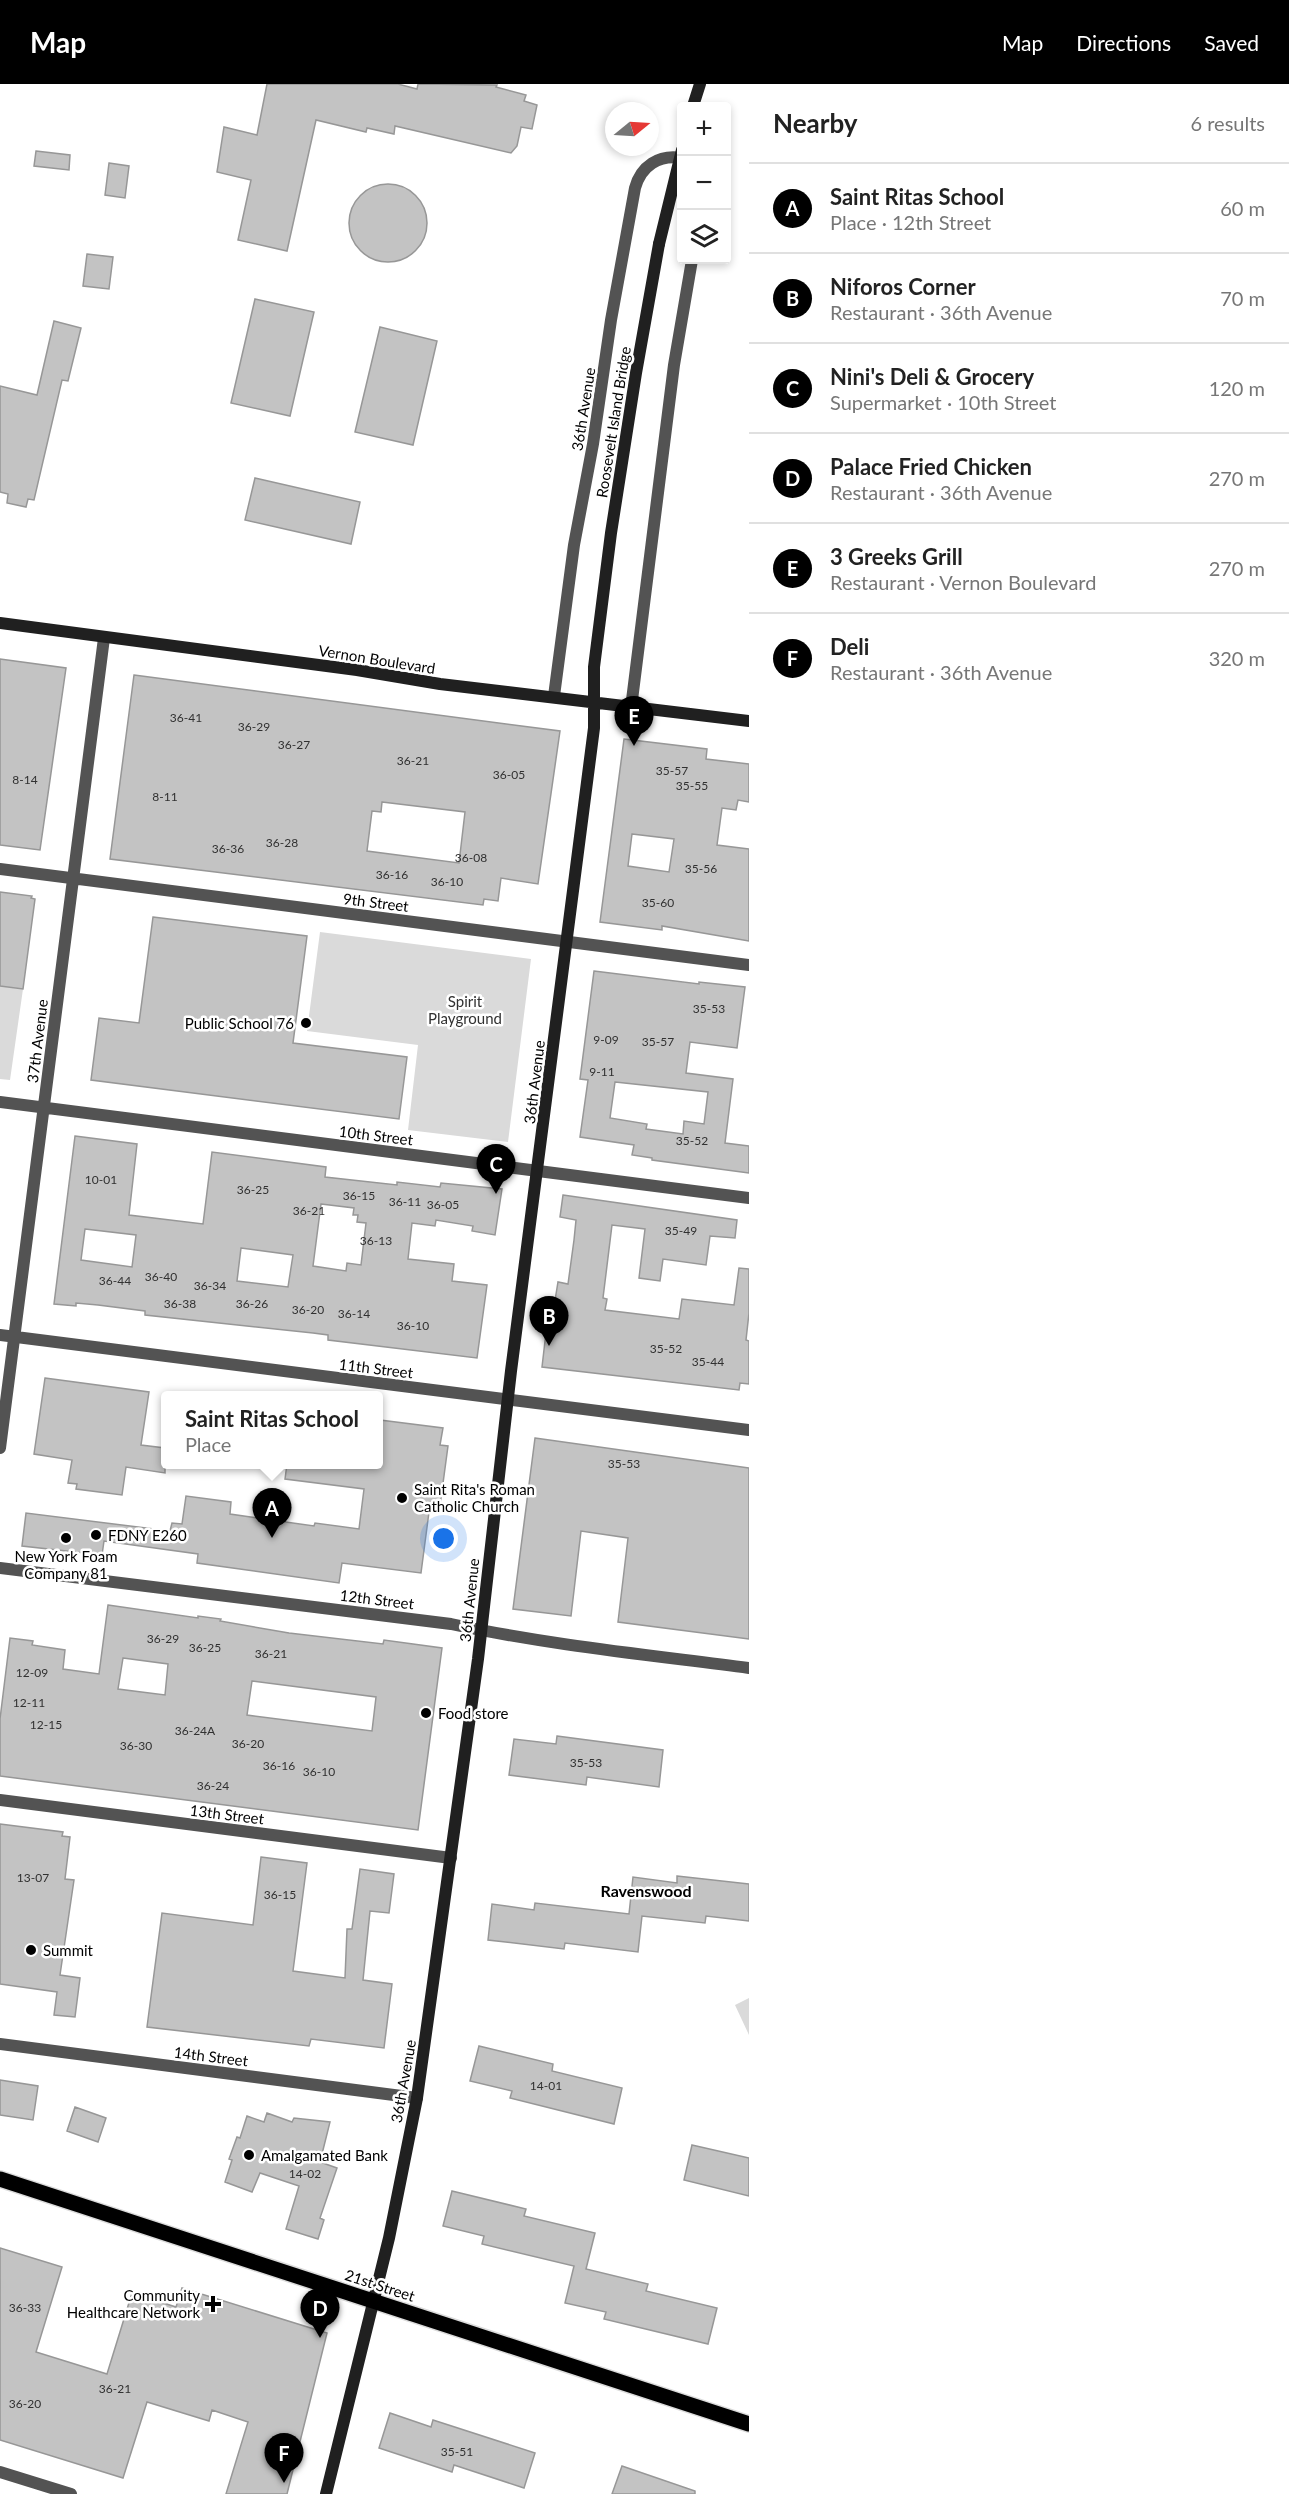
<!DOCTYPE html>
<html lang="en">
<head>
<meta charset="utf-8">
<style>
	body { margin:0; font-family:Lato,sans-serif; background:#f6f6f6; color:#222 }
	.controls { position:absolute; right:18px; top:18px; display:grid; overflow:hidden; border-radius:6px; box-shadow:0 3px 9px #0003 }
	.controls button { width:54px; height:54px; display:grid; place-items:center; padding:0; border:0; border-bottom:2px solid #e0e0e0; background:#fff; color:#222; font:30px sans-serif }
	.compass { position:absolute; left:605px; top:18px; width:54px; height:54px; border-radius:50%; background:#fff; box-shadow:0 3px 9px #0003; rotate:72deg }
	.you { position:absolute; left:444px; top:1455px; width:21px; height:21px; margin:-15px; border:4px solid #fff; border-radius:50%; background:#1a73e8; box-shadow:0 0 0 9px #1a73e833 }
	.badge { display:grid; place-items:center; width:39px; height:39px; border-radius:50%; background:#000; color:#fff; font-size:20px; font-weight:700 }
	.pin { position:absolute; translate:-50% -50px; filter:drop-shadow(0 2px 3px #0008) }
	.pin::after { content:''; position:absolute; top:32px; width:21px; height:18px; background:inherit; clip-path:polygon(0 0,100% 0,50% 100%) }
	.popup { position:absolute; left:161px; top:1307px; width:222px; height:78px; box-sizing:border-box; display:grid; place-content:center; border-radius:6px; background:#fff; filter:drop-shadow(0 2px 4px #0005); font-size:20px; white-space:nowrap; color:#767676 }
	.popup b { font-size:22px; color:#222 }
	.popup::after { content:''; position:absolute; left:50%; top:100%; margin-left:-12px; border:12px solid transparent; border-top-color:#fff }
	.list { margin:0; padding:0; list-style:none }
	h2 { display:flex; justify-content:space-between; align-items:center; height:78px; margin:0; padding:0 24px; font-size:26px }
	h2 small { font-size:20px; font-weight:400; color:#767676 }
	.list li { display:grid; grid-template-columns:39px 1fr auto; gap:18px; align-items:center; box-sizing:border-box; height:90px; padding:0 24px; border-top:2px solid #e0e0e0 }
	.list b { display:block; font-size:22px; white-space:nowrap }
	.list p { margin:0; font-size:20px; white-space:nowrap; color:#767676 }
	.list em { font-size:20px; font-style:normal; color:#767676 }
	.icon { flex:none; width:33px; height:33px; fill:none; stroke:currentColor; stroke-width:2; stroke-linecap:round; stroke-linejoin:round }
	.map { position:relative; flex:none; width:749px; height:2410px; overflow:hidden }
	header { display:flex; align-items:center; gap:36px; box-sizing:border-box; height:84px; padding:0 30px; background:#000; color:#fff }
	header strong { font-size:28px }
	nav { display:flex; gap:33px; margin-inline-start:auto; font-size:21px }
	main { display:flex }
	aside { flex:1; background:#fff }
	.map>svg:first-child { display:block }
</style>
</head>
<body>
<header>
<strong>Map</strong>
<nav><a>Map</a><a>Directions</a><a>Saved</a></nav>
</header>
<main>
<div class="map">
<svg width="749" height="2410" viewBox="0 0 749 2410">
	<rect width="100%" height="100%" fill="#fff"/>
	<path fill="#dadada" d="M 320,848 L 531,875 L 508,1058 L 408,1046 L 418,961 L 307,947 Z
		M 0,902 L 23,905 L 10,996 L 0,995 Z
		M 749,1914 L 749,1951 L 735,1921 Z"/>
	<path fill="#c3c3c3" stroke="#979797" stroke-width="1.5" fill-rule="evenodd" d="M 267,0 L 398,0 L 417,5 L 418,0 L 497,1 L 496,3 L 526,11 L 524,17 L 537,21 L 532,45 L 521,43 L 517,62 L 511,69 L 395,42 L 394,50 L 367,44 L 366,48 L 316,36 L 287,167 L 238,156 L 251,96 L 217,88 L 224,43 L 257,51 Z
		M 36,67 L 70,71 L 69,86 L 34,82 Z
		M 109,79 L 129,82 L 125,114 L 105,111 Z
		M349 139a39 39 0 1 1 78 0a39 39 0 1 1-78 0Z
		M 87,170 L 113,173 L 109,205 L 83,202 Z
		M 255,215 L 314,228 L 290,332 L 231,319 Z
		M 54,237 L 81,244 L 68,297 L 62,296 L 34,416 L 28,415 L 26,423 L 7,419 L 8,410 L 0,408 L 0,302 L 37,311 Z
		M 380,243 L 437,257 L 413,361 L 355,348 Z
		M 255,394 L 360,418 L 351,460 L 245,436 Z
		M 0,575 L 66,584 L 40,766 L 0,761 Z
		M 134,591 L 560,647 L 538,800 L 501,794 L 498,817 L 484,815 L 483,821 L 110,775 ZM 382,718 L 465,728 L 459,779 L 367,767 L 372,727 L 381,728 Z
		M 624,655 L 707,665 L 706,675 L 749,680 L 749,718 L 738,716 L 736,726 L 722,724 L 717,761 L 749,765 L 749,857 L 662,842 L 662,846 L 600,838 ZM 632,750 L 674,755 L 669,788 L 628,782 Z
		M 0,808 L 32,812 L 31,814 L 35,815 L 23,905 L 0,902 Z
		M 153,833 L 307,852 L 293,959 L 407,973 L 399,1035 L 91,996 L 99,934 L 139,939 Z
		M 594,887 L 699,900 L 699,898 L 745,903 L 737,964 L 690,958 L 686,989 L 733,995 L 725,1059 L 749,1062 L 749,1089 L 652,1076 L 652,1074 L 632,1071 L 634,1061 L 580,1053 L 588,996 L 580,995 ZM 615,998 L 708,1008 L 704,1040 L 684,1037 L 683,1050 L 646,1045 L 647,1040 L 610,1034 Z
		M 75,1052 L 137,1060 L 129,1131 L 203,1140 L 212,1068 L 326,1083 L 325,1093 L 397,1101 L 397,1098 L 440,1103 L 441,1099 L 502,1105 L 495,1151 L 472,1147 L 473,1142 L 436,1136 L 435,1142 L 412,1139 L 408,1175 L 454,1180 L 452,1197 L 487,1201 L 477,1274 L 328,1256 L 328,1251 L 313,1249 L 145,1231 L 145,1227 L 98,1221 L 76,1219 L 76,1222 L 54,1220 ZM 321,1120 L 354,1124 L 353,1131 L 358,1131 L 357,1138 L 366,1139 L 361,1181 L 347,1179 L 346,1187 L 313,1182 ZM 85,1145 L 136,1151 L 132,1183 L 81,1176 ZM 241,1164 L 293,1171 L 288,1203 L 237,1197 Z
		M 563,1111 L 737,1136 L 735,1154 L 710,1152 L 706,1181 L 663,1175 L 660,1197 L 639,1194 L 645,1145 L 612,1141 L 603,1214 L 607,1215 L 605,1226 L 679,1235 L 682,1215 L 734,1221 L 739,1184 L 749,1185 L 749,1229 L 746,1256 L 749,1257 L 749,1300 L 740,1299 L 739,1306 L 542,1283 L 547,1240 L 551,1241 L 558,1198 L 568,1200 L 574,1156 L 576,1136 L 560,1133 Z
		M 45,1294 L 149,1308 L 141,1361 L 165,1364 L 165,1389 L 126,1383 L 122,1411 L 76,1405 L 77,1400 L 68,1399 L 72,1376 L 34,1370 Z
		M 380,1336 L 443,1344 L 440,1361 L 448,1362 L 439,1429 L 429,1428 L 421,1489 L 342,1479 L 339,1499 L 197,1479 L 198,1470 L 104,1457 L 102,1471 L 22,1462 L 26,1429 L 170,1447 L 172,1439 L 182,1440 L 186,1412 L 231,1418 L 230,1430 L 314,1442 L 315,1439 L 359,1445 L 364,1405 L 285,1395 L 287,1380 L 378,1380 Z
		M 535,1354 L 749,1384 L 749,1555 L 618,1538 L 628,1454 L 581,1447 L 571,1532 L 513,1525 Z
		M 108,1521 L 198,1534 L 198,1532 L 221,1535 L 220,1537 L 289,1549 L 383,1560 L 384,1556 L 442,1564 L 418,1746 L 0,1692 L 0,1635 L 10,1554 L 33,1557 L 32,1561 L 65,1566 L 63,1585 L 99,1590 ZM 123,1574 L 168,1580 L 165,1611 L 118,1605 ZM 252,1597 L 376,1613 L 372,1647 L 247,1631 Z
		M 557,1652 L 663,1666 L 659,1703 L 587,1693 L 586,1701 L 509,1691 L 514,1655 L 556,1660 Z
		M 0,1740 L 63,1748 L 62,1752 L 70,1753 L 65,1795 L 74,1796 L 60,1891 L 80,1894 L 75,1933 L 54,1931 L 57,1908 L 0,1900 Z
		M 261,1773 L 307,1779 L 293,1887 L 345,1894 L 347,1845 L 352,1845 L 360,1785 L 394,1790 L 389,1829 L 370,1827 L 363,1896 L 392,1900 L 384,1964 L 311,1955 L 309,1962 L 147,1943 L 162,1829 L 253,1841 Z
		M 677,1792 L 749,1800 L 749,1837 L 706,1832 L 705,1839 L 642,1832 L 638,1868 L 565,1859 L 564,1865 L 488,1856 L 492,1820 L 534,1826 L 535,1819 L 629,1830 L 633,1793 L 677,1799 Z
		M 479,1962 L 553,1980 L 552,1987 L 622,2004 L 614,2040 L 510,2014 L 512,2007 L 470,1997 Z
		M 0,1996 L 38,2002 L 33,2036 L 0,2031 Z
		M 75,2023 L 106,2034 L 98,2058 L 67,2047 Z
		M 267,2029 L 292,2038 L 294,2034 L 330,2038 L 320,2078 L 337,2084 L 320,2134 L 324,2136 L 318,2155 L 286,2145 L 299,2102 L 260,2089 L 252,2108 L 225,2098 L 232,2076 L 229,2075 L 237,2053 L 240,2054 L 247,2032 L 264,2038 Z
		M 692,2061 L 749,2074 L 749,2112 L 684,2096 Z
		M 452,2107 L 526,2125 L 524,2132 L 595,2149 L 586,2185 L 648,2200 L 646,2207 L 717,2224 L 708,2260 L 604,2235 L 606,2228 L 565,2219 L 574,2182 L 482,2160 L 484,2152 L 443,2142 Z
		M 0,2164 L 62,2183 L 36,2268 L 107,2290 L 132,2209 L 176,2223 L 182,2204 L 327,2249 L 287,2410 L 226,2410 L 248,2338 L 212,2326 L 209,2337 L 147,2318 L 123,2394 L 0,2356 Z
		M 390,2329 L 431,2343 L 433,2336 L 535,2369 L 524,2404 L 454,2381 L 452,2388 L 379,2364 Z
		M 622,2382 L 695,2407 L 695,2410 L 612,2410 Z"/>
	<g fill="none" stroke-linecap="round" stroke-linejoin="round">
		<g stroke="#dbdbdb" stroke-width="18">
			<path id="primary" d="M 0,2095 L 749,2340"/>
		</g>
		<path stroke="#535353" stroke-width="12" d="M 554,612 L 574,461 L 593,360 L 611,236 L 635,104 C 641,82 659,70 682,74
			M 631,624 L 674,281 L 692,176
			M 0,785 L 749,881
			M 0,1018 L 749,1114
			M 0,1251 L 749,1346
			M 0,1364 L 104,554
			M 0,1484 L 451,1540 C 549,1561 650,1571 749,1584
			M 0,1716 L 451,1774
			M 0,1960 L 417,2014
			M 0,2388 L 71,2410"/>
		<path stroke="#202020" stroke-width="12" d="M 693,22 L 700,0
			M 0,539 L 357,586 L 440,600 L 749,637
			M 326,2410 L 389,2154 L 417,2014 L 478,1575 L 511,1287 L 594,644 L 594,583 L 611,449 L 636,289 L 659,160"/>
		<use href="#primary" stroke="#000" stroke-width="15"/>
		<path stroke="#202020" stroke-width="12" d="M 659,160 L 682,66"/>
	</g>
	<g fill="#000" stroke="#fff" stroke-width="2">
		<circle cx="306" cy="939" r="6"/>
		<circle cx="402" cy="1414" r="6"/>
		<circle cx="96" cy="1451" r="6"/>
		<circle cx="66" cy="1454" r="6"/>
		<circle cx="426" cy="1629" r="6"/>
		<circle cx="31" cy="1866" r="6"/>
		<circle cx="249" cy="2071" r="6"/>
		<path d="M210 2211h6v6h6v6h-6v6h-6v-6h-6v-6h6z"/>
	</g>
	<g text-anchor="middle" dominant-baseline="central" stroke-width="5" stroke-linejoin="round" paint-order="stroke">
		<g font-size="12" fill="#313131">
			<text x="186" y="633">36-41</text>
			<text x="254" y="642">36-29</text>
			<text x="294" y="660">36-27</text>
			<text x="413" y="676">36-21</text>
			<text x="672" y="686">35-57</text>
			<text x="509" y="690">36-05</text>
			<text x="25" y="695">8-14</text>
			<text x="692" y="701">35-55</text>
			<text x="165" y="712">8-11</text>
			<text x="282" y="758">36-28</text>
			<text x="228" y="764">36-36</text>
			<text x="471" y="773">36-08</text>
			<text x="701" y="784">35-56</text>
			<text x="392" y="790">36-16</text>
			<text x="447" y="797">36-10</text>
			<text x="658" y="818">35-60</text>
			<text x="709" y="924">35-53</text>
			<text x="606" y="955">9-09</text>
			<text x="658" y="957">35-57</text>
			<text x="602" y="987">9-11</text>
			<text x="692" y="1056">35-52</text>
			<text x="101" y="1095">10-01</text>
			<text x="253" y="1105">36-25</text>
			<text x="359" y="1111">36-15</text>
			<text x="405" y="1117">36-11</text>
			<text x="443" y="1120">36-05</text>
			<text x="309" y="1126">36-21</text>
			<text x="681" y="1146">35-49</text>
			<text x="376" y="1156">36-13</text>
			<text x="161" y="1192">36-40</text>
			<text x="115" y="1196">36-44</text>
			<text x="210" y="1201">36-34</text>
			<text x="180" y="1219">36-38</text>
			<text x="252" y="1219">36-26</text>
			<text x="308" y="1225">36-20</text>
			<text x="354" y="1229">36-14</text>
			<text x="413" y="1241">36-10</text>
			<text x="666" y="1264">35-52</text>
			<text x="708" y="1277">35-44</text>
			<text x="624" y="1379">35-53</text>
			<text x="163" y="1554">36-29</text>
			<text x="205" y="1563">36-25</text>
			<text x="271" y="1569">36-21</text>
			<text x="32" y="1588">12-09</text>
			<text x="29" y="1618">12-11</text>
			<text x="46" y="1640">12-15</text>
			<text x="195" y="1646">36-24A</text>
			<text x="248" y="1659">36-20</text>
			<text x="136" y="1661">36-30</text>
			<text x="586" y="1678">35-53</text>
			<text x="279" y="1681">36-16</text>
			<text x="319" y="1687">36-10</text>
			<text x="213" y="1701">36-24</text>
			<text x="33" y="1793">13-07</text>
			<text x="280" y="1810">36-15</text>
			<text x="546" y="2001">14-01</text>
			<text x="305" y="2089">14-02</text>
			<text x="25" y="2223">36-33</text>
			<text x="115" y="2304">36-21</text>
			<text x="25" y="2319">36-20</text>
			<text x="457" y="2367">35-51</text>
		</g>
		<g font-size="15" fill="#000" stroke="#fff">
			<text transform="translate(583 325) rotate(-81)">36th Avenue</text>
			<text transform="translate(613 338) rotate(-81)">Roosevelt Island Bridge</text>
			<text transform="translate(377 575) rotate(9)">Vernon Boulevard</text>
			<text transform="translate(376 818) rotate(7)">9th Street</text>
			<text transform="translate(37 957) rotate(-83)">37th Avenue</text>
			<text transform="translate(534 998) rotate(-83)">36th Avenue</text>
			<text transform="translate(376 1051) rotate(7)">10th Street</text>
			<text transform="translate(376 1284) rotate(7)">11th Street</text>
			<text transform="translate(377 1515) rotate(7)">12th Street</text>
			<text transform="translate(469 1516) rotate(-84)">36th Avenue</text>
			<text transform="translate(227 1730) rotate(7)">13th Street</text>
			<text transform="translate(211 1972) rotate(7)">14th Street</text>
			<text transform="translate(403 1997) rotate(-80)">36th Avenue</text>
			<text transform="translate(380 2201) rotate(18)">21st Street</text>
		</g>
		<g font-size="15" fill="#313131" stroke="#fff">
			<text x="465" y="917">Spirit<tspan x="465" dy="17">Playground</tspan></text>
		</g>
		<g font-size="15" fill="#000" stroke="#fff" text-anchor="start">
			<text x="294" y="939" text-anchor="end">Public School 76</text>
			<text x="414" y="1405">Saint Rita's Roman<tspan x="414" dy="17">Catholic Church</tspan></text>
			<text x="108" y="1451">FDNY E260</text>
			<text x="66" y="1472" text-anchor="middle">New York Foam<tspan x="66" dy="17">Company 81</tspan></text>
			<text x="438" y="1629">Food store</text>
			<text x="43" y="1866">Summit</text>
			<text x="261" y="2071">Amalgamated Bank</text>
			<text x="200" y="2211" text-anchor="end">Community<tspan x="200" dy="17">Healthcare Network</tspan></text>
		</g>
		<g font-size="16" font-weight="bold" fill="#000" stroke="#fff">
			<text x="646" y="1806">Ravenswood</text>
		</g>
	</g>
</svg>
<div class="controls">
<button>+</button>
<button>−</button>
<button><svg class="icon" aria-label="layers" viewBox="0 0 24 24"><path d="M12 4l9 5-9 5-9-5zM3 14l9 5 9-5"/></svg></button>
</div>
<svg class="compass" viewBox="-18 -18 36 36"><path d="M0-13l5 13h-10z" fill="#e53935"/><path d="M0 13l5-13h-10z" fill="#767676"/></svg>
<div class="you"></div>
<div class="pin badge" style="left:272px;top:1454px">A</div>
<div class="popup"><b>Saint Ritas School</b>Place</div>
<div class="pin badge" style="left:549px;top:1262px">B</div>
<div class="pin badge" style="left:496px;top:1110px">C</div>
<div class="pin badge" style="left:320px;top:2254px">D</div>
<div class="pin badge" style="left:634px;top:662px">E</div>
<div class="pin badge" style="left:284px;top:2399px">F</div>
</div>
<aside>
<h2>Nearby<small>6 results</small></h2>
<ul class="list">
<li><span class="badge">A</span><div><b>Saint Ritas School</b><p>Place · 12th Street</p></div><em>60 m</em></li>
<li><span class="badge">B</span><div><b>Niforos Corner</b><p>Restaurant · 36th Avenue</p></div><em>70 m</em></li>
<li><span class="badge">C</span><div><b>Nini's Deli &amp; Grocery</b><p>Supermarket · 10th Street</p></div><em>120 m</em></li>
<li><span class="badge">D</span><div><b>Palace Fried Chicken</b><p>Restaurant · 36th Avenue</p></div><em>270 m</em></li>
<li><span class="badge">E</span><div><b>3 Greeks Grill</b><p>Restaurant · Vernon Boulevard</p></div><em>270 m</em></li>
<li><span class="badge">F</span><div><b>Deli</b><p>Restaurant · 36th Avenue</p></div><em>320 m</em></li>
</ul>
</aside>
</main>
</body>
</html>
